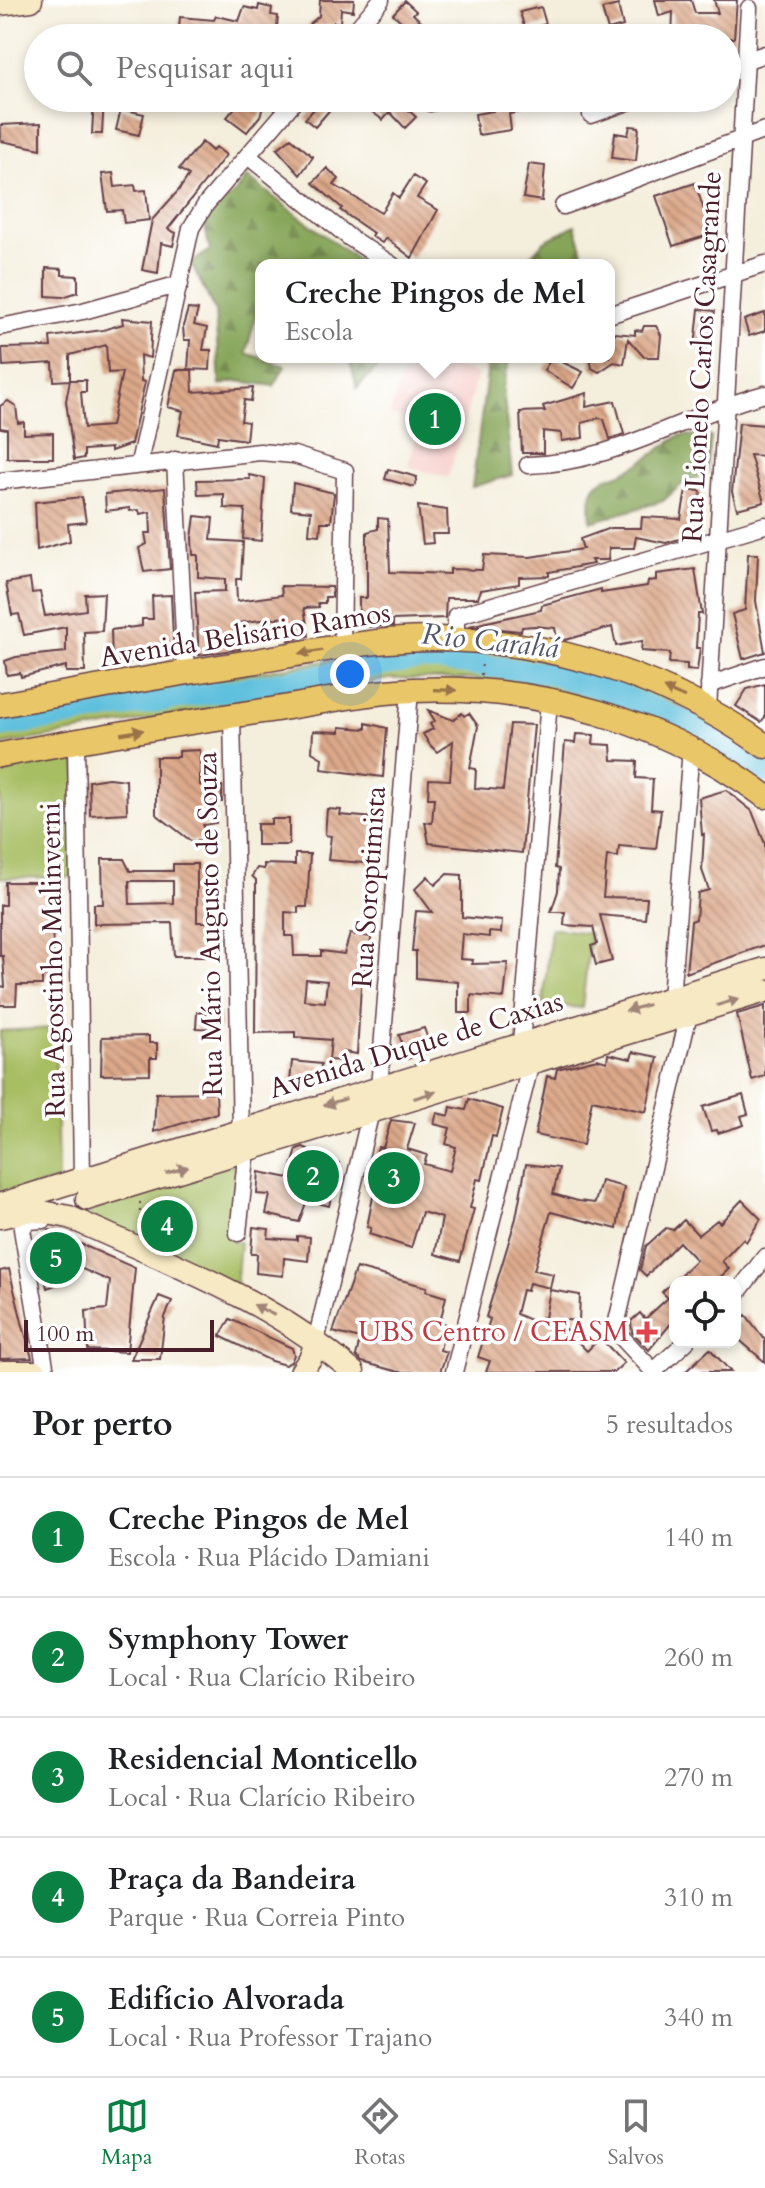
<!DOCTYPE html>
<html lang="pt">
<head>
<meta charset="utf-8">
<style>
	body { margin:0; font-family:Cardo,serif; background:#f2f2f2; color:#202124 }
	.controls { position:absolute; right:24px; bottom:24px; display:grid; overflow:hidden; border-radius:16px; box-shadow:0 4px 12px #0003 }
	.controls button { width:72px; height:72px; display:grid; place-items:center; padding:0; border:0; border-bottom:2px solid #e0e0e0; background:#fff; color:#202124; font:40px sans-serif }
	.scale { position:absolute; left:24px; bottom:20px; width:190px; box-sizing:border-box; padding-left:8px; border:4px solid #4a1f2b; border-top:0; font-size:22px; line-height:28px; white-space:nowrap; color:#4a1f2b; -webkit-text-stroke:6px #fff; paint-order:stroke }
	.you { position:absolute; left:350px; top:674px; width:28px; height:28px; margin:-20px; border:6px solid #fff; border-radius:50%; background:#1a73e8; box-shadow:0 0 0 12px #1a73e833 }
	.badge { display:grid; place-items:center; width:52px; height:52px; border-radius:50%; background:#0b8043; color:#fff; font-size:26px; font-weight:700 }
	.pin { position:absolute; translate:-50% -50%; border:4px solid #fff; box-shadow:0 2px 8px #0006 }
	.popup { position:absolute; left:255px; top:259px; width:360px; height:104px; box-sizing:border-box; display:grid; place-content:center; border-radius:16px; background:#fff; filter:drop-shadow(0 2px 6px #0005); font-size:26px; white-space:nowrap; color:#757577 }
	.popup b { font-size:30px; color:#202124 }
	.popup::after { content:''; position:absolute; left:50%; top:100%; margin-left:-16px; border:16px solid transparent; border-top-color:#fff }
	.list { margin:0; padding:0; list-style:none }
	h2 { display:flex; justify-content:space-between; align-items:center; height:104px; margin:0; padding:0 32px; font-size:34px }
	h2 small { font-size:26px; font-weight:400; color:#757577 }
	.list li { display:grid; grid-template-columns:52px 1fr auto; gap:24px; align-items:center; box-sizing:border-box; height:120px; padding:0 32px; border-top:2px solid #e0e0e0 }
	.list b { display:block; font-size:30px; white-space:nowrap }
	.list p { margin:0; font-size:26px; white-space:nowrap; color:#757577 }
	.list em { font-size:26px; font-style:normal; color:#757577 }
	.icon { flex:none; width:44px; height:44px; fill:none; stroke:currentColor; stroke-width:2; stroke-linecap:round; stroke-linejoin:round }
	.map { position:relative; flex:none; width:765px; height:1372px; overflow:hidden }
	.search { position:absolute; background:#fff; box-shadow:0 4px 12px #0003; left:24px; right:24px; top:24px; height:88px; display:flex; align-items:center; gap:20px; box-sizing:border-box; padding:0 28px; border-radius:44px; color:#757577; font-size:30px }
	.sheet { height:704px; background:#fff }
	nav { display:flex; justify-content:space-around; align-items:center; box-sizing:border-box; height:112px; border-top:2px solid #e0e0e0; background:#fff; font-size:22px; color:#757577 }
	nav a { display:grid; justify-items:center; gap:4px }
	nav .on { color:#0b8043 }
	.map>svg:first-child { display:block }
</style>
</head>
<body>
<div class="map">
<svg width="765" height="1372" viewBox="0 0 765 1372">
	<defs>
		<pattern id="forest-firs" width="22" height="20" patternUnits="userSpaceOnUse" patternTransform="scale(2)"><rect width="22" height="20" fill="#86a559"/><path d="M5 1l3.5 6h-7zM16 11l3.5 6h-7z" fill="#70864a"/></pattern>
		<pattern id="building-back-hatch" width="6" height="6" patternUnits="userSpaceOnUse" patternTransform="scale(2)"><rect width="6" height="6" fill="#dca889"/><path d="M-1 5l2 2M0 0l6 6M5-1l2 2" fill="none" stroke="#b48870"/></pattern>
	</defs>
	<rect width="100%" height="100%" fill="#fff"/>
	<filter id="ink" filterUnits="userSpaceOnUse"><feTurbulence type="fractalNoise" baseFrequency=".0125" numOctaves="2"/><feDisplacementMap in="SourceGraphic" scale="16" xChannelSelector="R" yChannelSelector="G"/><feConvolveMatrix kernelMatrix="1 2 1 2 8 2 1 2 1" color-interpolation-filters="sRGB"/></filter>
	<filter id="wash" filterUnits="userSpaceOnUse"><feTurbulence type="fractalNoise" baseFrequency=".006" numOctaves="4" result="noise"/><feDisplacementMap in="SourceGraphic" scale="32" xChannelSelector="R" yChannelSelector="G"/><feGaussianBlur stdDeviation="1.8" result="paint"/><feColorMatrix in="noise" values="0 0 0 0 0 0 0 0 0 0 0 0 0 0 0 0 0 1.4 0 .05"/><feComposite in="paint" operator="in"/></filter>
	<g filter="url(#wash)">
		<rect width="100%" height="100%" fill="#f4eedc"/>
		<path fill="#f7d0cc" d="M 407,357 L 421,357 L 478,374 L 448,478 L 408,466 L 420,424 L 390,414 Z"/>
		<path fill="#a8be63" stroke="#796e47" stroke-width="2" d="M 410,648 L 526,655 L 647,688 L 765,754 L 765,783 L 690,736 L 632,711 L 568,693 L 474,679 L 389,679 L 0,745 L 0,712 Z
			M 76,741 L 78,877 L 0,878 L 0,755 Z
			M 551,928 L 590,933 L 582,1008 L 543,1004 Z
			M 55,1028 L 58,1180 L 0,1197 L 0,1031 Z
			M 233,1163 L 236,1173 L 230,1235 L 233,1242 L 240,1242 L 236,1287 L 90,1217 L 90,1209 Z"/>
		<path fill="url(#forest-firs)" stroke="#686242" stroke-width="2" d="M 247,177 L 364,265 L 261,265 L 261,297 L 246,353 L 285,366 L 274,386 L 237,381 L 220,385 L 215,311 L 191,263 L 210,250 L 203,219 L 235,193 Z
			M 575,225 L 587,265 L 522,265 L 543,242 Z
			M 349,357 L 389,357 L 357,388 Z
			M 486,357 L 510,357 L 503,388 L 512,475 L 472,487 L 487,374 Z
			M 680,435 L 711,437 L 707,473 L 682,484 L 663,501 L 591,522 C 586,470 605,485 637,465 C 651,456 666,445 680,435 Z"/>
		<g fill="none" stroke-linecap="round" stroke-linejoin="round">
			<path stroke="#5fc0dd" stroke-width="22" d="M 0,727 L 423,659 L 546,673 L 616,693 L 685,722 L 765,773"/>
		</g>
		<g id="blocks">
			<path fill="url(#building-back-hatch)" fill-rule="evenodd" d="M 320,0 L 354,0 L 353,11 L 341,9 L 340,23 L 334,22 L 334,25 L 306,27 L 319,16 Z
				M 655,0 L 691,0 L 695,13 L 718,13 L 714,0 L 737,0 L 734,38 L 672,38 L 673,12 L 659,16 Z
				M 405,1 L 416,11 L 413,14 L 425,25 L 428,36 L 412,38 L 410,29 L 393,14 Z
				M 259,5 L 272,8 L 271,15 L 278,16 L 276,38 L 252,38 L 231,32 L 230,38 L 178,38 L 180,17 L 214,20 L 216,16 L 239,21 L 244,7 L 258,10 Z
				M 618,5 L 623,26 L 608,30 L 602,9 Z
				M 541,7 L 546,24 L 525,30 L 520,12 Z
				M 94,98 L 104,98 L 102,134 L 92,134 Z
				M 243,98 L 266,98 L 260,116 L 247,132 L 227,117 Z
				M 324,98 L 340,98 L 315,127 L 305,119 Z
				M 353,98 L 395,98 L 416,117 L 405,128 L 390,112 L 383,120 Z
				M 492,98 L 520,98 L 522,112 L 509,114 L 511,130 L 478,135 L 475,114 L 493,111 Z
				M 121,109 L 144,114 L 139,135 L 116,130 Z
				M 41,123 L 41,149 L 1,141 L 1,125 Z
				M 630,126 L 639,127 L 636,161 L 612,158 L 615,133 L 628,135 Z
				M 291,138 L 313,157 L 300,175 L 277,149 Z
				M 202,142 L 212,151 L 216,147 L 226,155 L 168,229 L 176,233 L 173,246 L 161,243 L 158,273 L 142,270 L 152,220 L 179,190 L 189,175 L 179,169 Z
				M 529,164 L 545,166 L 542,201 L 523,198 Z
				M 327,168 L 339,179 L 334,185 L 381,213 L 393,193 L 399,198 L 413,176 L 426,184 L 417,198 L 438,210 L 412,258 L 386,238 L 382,243 L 371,236 L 373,233 L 340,210 L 342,208 L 313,183 Z
				M 113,173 L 115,187 L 135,185 L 136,191 L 146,190 L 149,220 L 124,223 L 122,210 L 107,211 L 102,174 Z
				M 695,183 L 712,234 L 673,246 L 656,196 Z
				M 46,268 L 62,269 L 62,275 L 78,276 L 78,292 L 63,297 L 46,296 Z
				M 188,309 L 198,310 L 194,325 L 207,328 L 203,350 L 211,350 L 210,370 L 188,369 L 190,340 L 184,340 L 183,326 Z
				M 699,309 L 715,311 L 707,348 L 695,347 Z
				M 765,313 L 765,331 L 749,336 L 744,320 Z
				M 122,318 L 152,321 L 150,358 L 140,355 L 141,381 L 145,382 L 131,444 L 111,451 L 111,448 L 84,450 L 84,458 L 74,460 L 66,401 L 70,380 L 54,381 L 53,363 L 3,366 L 2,348 L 51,347 L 50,337 L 103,330 L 123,324 ZM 106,345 L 108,373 L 122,372 L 111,426 L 84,428 L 81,392 L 86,392 L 86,380 L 70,380 L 70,355 Z
				M 644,326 L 656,326 L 661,335 L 659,357 L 644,357 L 628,339 L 624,364 L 614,362 L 599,372 L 592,368 L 590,357 L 609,357 L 609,339 L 615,333 L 635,335 L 635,330 L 642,331 Z
				M 552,357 L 583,372 L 573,388 L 544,370 Z
				M 176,370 L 192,370 L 193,392 L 253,388 L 251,401 L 244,400 L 241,421 L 248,422 L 246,440 L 218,436 L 217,443 L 178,435 L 183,411 L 168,407 Z
				M 587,393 L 586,407 L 615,401 L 624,434 L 610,439 L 604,419 L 599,418 L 582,423 L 583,438 L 562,441 L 561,433 L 543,431 L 543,453 L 522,453 L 520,412 L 545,411 L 543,406 Z
				M 8,401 L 16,406 L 18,423 L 24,422 L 24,434 L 53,433 L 53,458 L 7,458 L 7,429 L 0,428 L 0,406 Z
				M 739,423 L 765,425 L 765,456 L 750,455 L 764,502 L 737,509 L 732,492 Z
				M 388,469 L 417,477 L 414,487 L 385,479 Z
				M 249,475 L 265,478 L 261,541 L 243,539 L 245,509 L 224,508 L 224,494 L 198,495 L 197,480 L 250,479 Z
				M 293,483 L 334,493 L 331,522 L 321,522 L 320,535 L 309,534 L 311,511 L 291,509 Z
				M 165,488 L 170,569 L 144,572 L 139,548 L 147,544 L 145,533 L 151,533 L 150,512 L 140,514 L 139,510 L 130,511 L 130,508 L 106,511 L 105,494 Z
				M 686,490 L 701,491 L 696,534 L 666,543 L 636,537 L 634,548 L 609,548 L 608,560 L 591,560 L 593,564 L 549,572 L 549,576 L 519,577 L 519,584 L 481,590 L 478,598 L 446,598 L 445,618 L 393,620 L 393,626 L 359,627 L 359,598 L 367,598 L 367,532 L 378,529 L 378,518 L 388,519 L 390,572 L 450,574 L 450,569 L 482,570 L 484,555 L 530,557 L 583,549 L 580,539 L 610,528 L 641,528 L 642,517 L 681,519 Z
				M 82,497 L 86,522 L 68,524 L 70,541 L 37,550 L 35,502 Z
				M 418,506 L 447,510 L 448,534 L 432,534 L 433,543 L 423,544 Z
				M 195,516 L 213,518 L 211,540 L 243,542 L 241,579 L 236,579 L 237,601 L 282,595 L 281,586 L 332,587 L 332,597 L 325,597 L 325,603 L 318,603 L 319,607 L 304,608 L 309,636 L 289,640 L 285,617 L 238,623 L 240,649 L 199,655 L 195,592 L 225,591 L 225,579 L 198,577 L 198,555 L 193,555 L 192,538 Z
				M 748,554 L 758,554 L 756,601 L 765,652 L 743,659 L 732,614 L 745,610 Z
				M 695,569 L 702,614 L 698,614 L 696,648 L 700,648 L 697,671 L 687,670 L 687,664 L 669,663 L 670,653 L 641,651 L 642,641 L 616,646 L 612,627 L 565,640 L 557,638 L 555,628 L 534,626 L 522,627 L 521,631 L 469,626 L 541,610 L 542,605 L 601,589 L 601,593 L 647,586 L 648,581 L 656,580 L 656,574 Z
				M 30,579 L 32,593 L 40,592 L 45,616 L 86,610 L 85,594 L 104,593 L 102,631 L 84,632 L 85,672 L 66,672 L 66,666 L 21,677 L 20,673 L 7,675 L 5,661 L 16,657 L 66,652 L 66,627 L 24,635 L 19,614 L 12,615 L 6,583 Z
				M 171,595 L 174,659 L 112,663 L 111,630 L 142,626 L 142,619 L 153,619 L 152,596 Z
				M 765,684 L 765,717 L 761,722 L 736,706 L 747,689 Z
				M 428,710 L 453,720 L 462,713 L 464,716 L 469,713 L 478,726 L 470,768 L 476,769 L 475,788 L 503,790 L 510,724 L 534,725 L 522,853 L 429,843 L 425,822 L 432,823 L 434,798 L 428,798 L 429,779 L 450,780 L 453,741 L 437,752 L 430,745 L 423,734 L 433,729 L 430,724 L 435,721 Z
				M 366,723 L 387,728 L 383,777 L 321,769 L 322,758 L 312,752 L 313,731 L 340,732 L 340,727 L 366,729 Z
				M 576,734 L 594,735 L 593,744 L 611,745 L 612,760 L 637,761 L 636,778 L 653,779 L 651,809 L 661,810 L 656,849 L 619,846 L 618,857 L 607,856 L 603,897 L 647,898 L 645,919 L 600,915 L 612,961 L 596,965 L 591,946 L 597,944 L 593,927 L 564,925 L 565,912 L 551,912 L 558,891 L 559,869 L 555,868 L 565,742 L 575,743 Z
				M 200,750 L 200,785 L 222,786 L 222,802 L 216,802 L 216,823 L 203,825 L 203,841 L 191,841 L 156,814 L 156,757 L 179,757 L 179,751 Z
				M 108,778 L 126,780 L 127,813 L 90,815 L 89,781 Z
				M 726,790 L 752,811 L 765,844 L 765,945 L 686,973 L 691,921 L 696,919 L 698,893 L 709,890 L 702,870 L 704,834 L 702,835 L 699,798 Z
				M 327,809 L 341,810 L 340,815 L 374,818 L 371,842 L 377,843 L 376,864 L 328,860 L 331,836 L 325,835 Z
				M 271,819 L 289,819 L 289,845 L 257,845 L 257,824 L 271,824 Z
				M 295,854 L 310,854 L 307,907 L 298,907 L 298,913 L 285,912 L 285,936 L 293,936 L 294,956 L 321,956 L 321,951 L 344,954 L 350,934 L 371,937 L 370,953 L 366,953 L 365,968 L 362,968 L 357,1054 L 343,1052 L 342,1061 L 329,1060 L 331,1040 L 295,1037 L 295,1032 L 255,1033 L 256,898 L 256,880 L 252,876 L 257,868 L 264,869 L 264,864 L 295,865 ZM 306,979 L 327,981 L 325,1002 L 304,1000 Z
				M 102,859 L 124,859 L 130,871 L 173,871 L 173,864 L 197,864 L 197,922 L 216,922 L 217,956 L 174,956 L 172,923 L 94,924 L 94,904 L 103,904 ZM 129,881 L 173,881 L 173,903 L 130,904 Z
				M 447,874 L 462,875 L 462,917 L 502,921 L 501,933 L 489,932 L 489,937 L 462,934 L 460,959 L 473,960 L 472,964 L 508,963 L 504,998 L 471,995 L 471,1013 L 458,1013 L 458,982 L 416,978 L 416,951 L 412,951 L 416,911 L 432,912 L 415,889 L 428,876 L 435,885 Z
				M 5,882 L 51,882 L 51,899 L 58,899 L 58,925 L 52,925 L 54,976 L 42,976 L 42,985 L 17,985 L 16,1005 L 0,1005 L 0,986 L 5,987 L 3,956 L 0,956 L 0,905 L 5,905 Z
				M 765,1006 L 765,1076 L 752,1080 L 737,1014 Z
				M 197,1012 L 221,1013 L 220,1029 L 196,1028 Z
				M 424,1028 L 432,1051 L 407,1059 L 399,1035 Z
				M 149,1036 L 149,1043 L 157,1043 L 157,1058 L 150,1058 L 150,1074 L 101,1075 L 102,1037 Z
				M 633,1052 L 658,1057 L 646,1112 L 592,1100 L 583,1145 L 535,1135 L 547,1076 L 555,1078 L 557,1069 L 597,1059 L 607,1062 L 608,1054 L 631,1059 Z
				M 292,1061 L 321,1064 L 319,1085 L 290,1082 Z
				M 216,1092 L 217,1113 L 154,1132 L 156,1093 Z
				M 743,1095 L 748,1114 L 741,1116 L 744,1125 L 718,1133 L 717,1130 L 711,1131 L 703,1107 Z
				M 469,1099 L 503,1109 L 496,1137 L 492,1136 L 482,1180 L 477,1179 L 470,1208 L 474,1209 L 460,1261 L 435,1254 L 442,1218 L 422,1212 L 411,1248 L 369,1234 L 371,1228 L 367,1227 L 375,1187 L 368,1185 L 378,1147 L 383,1148 L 391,1120 L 415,1123 L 407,1149 L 427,1155 L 424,1164 L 450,1171 L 456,1147 L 446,1144 L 450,1128 L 434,1124 L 437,1113 L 449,1116 L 451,1107 L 466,1110 Z
				M 303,1147 L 308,1149 L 307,1153 L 339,1163 L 329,1206 L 307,1200 L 299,1222 L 266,1214 L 270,1195 L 257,1194 L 259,1172 L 289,1178 L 297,1149 Z
				M 526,1164 L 559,1168 L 553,1194 L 578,1201 L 595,1203 L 601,1181 L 624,1187 L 617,1229 L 551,1212 L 534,1270 L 553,1274 L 550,1288 L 529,1283 L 527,1291 L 522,1290 L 516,1314 L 539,1324 L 541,1317 L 545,1318 L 550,1290 L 580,1295 L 579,1321 L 555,1319 L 587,1351 L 600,1338 L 606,1344 L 624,1363 L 614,1372 L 486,1372 L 490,1361 L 478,1357 L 490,1319 L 486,1317 L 516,1218 Z
				M 742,1200 L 761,1219 L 746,1242 L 743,1239 L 722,1261 L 729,1269 L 715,1282 L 675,1282 L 675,1319 L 649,1350 L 632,1332 L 631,1321 L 640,1313 L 645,1319 L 668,1298 L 662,1292 L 696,1260 L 679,1242 L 646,1276 L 640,1270 L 646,1246 L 666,1228 L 673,1230 L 684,1220 L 698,1235 L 717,1220 L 720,1223 Z
				M 253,1227 L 269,1229 L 268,1238 L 297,1240 L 297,1236 L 310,1237 L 308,1261 L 284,1258 L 283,1276 L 256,1273 L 257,1254 L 251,1254 Z
				M 49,1230 L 135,1268 L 127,1352 L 88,1350 L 86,1311 L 107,1309 L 110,1281 L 80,1268 L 76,1278 L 47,1288 L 41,1258 L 45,1244 L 41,1241 Z
				M 356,1268 L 427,1287 L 426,1291 L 446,1297 L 440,1322 L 446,1324 L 440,1350 L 447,1352 L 440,1372 L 399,1372 L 362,1362 L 356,1356 L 360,1339 L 333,1332 Z
				M 9,1269 L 22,1322 L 32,1358 L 0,1359 L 0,1271 Z
				M 159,1296 L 172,1301 L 165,1317 L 160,1359 L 131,1359 Z
				M 746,1315 L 765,1340 L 765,1362 L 735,1336 L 735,1325 Z
				M 230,1319 L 292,1348 L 294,1355 L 291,1362 L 285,1365 L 271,1361 L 220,1336 Z
				M 710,1349 L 731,1372 L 685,1372 Z"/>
		</g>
	</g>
	<g filter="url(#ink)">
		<use href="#blocks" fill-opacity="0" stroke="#643e46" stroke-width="2"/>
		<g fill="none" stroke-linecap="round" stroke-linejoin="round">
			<g stroke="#643e46" stroke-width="19">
				<path id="street" d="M 365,19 L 376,38
					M 349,38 L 381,0
					M 727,67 L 765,54
					M 418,98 L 430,103 L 453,98
					M 591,115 L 639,98
					M 248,156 L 350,238 L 392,265
					M 563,206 L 765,130
					M 609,315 L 765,264
					M 0,327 L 83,311 L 180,284
					M 175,460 L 186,672
					M 139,463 L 191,228 L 206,204 L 297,98
					M 528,465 C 614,463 684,415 765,394
					M 0,481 L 260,452 L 294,455 L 345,471 L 342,647
					M 456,640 L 456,616 L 765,525
					M 709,685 L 765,666
					M 708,709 L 749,8
					M 232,716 L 241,1131
					M 76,741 L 82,1179
					M 671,998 L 691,748
					M 521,1044 L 549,701
					M 379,1088 L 410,690
					M 44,1220 L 28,1221 L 22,1229 L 46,1372
					M 238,1233 L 247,1149
					M 735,1296 L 765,1257
					M 316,1341 L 371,1111
					M 454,1372 L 531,1062
					M 653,1372 L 686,1342
					M 654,1372 L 615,1330 L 689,1014"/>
			</g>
			<g stroke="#643e46" stroke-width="25">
				<path id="secondary" d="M 0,4 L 31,0
					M 85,1179 L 765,969
					M 87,1199 L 765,991
					M 2,1204 L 78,1180
					M 0,1217 L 32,1210 L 69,1217 C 165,1261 273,1301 353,1372
					M 3,1372 L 36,1372
					M 301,1372 L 311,1357 L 316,1341"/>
			</g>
			<g stroke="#643e46" stroke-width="27">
				<path id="primary" d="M 0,705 C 83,690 167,675 251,662 C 296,654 342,645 388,641 C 523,630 655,668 765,746
					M 0,755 C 87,739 175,724 263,711 C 312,704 363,692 413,690 C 539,685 664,720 765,796"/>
			</g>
			<path stroke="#643e46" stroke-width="2" stroke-dasharray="2 6" stroke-linecap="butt" d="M 481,675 L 482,661
				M 140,1228 L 140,1202"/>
			<use href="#street" stroke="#fff" stroke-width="16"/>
			<use href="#secondary" stroke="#f6e9c3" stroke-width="22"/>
			<use href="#primary" stroke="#e9c769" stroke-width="24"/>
		</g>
		<defs><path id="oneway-solid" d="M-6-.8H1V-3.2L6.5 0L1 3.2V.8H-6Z" transform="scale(2)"/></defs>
		<g fill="#9a734a">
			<use href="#oneway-solid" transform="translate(311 652) rotate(171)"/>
			<use href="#oneway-solid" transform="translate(445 690) rotate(2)"/>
			<use href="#oneway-solid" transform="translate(674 693) rotate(-156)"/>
			<use href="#oneway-solid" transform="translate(132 732) rotate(-9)"/>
		</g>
		<g fill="#a08477">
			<use href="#oneway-solid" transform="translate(728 1002) rotate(-17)"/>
			<use href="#oneway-solid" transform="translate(637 1008) rotate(163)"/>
			<use href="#oneway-solid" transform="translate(425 1095) rotate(-17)"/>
			<use href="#oneway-solid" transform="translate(335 1102) rotate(163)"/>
			<use href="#oneway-solid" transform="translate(177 1170) rotate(-17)"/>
			<use href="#oneway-solid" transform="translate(264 1310) rotate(-153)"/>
		</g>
	</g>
	<path fill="#e0444e" stroke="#fff" stroke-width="3" d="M643 1320h8v8h8v8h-8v8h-8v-8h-8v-8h8z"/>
	<g text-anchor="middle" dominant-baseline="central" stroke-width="7" stroke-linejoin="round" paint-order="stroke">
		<g font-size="28" fill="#4a1f2b" stroke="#fff">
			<text transform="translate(702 357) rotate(-87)">Rua Lionelo Carlos Casagrande</text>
			<text transform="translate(245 635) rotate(-9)">Avenida Belisário Ramos</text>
			<text transform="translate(369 887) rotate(-86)">Rua Soroptimista</text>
			<text transform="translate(210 924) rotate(-91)">Rua Mário Augusto de Souza</text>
			<text transform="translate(53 960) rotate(-91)">Rua Agostinho Malinverni</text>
			<text transform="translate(416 1045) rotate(-17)">Avenida Duque de Caxias</text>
		</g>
		<g font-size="28" fill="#be3a42" stroke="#fff" text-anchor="end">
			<text x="629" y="1332">UBS Centro / CEASM</text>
		</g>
		<g font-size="30" font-style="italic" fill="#515769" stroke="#fff">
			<text transform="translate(490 641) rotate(6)">Rio Carahá</text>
		</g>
	</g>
</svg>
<div class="controls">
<button><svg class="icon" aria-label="locate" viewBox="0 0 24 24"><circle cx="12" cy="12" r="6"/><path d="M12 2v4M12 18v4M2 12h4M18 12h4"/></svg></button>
</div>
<div class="scale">100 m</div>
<div class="you"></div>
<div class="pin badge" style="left:435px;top:419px">1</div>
<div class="popup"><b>Creche Pingos de Mel</b>Escola</div>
<div class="pin badge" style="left:313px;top:1176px">2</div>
<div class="pin badge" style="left:394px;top:1178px">3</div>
<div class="pin badge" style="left:167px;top:1226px">4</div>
<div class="pin badge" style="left:56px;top:1258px">5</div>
<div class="search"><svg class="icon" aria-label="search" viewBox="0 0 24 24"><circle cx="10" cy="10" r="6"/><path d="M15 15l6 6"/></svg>Pesquisar aqui</div>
</div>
<section class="sheet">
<h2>Por perto<small>5 resultados</small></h2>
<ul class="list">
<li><span class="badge">1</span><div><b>Creche Pingos de Mel</b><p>Escola · Rua Plácido Damiani</p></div><em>140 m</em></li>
<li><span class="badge">2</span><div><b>Symphony Tower</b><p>Local · Rua Clarício Ribeiro</p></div><em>260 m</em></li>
<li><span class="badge">3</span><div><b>Residencial Monticello</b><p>Local · Rua Clarício Ribeiro</p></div><em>270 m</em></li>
<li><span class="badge">4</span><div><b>Praça da Bandeira</b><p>Parque · Rua Correia Pinto</p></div><em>310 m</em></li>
<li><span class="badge">5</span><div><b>Edifício Alvorada</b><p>Local · Rua Professor Trajano</p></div><em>340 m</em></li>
</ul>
</section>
<nav>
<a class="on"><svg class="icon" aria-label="map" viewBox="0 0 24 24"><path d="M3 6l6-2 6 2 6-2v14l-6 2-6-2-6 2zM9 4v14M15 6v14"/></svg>Mapa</a>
<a><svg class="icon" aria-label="directions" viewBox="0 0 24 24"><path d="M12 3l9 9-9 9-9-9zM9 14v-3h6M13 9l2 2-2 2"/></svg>Rotas</a>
<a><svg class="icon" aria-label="saved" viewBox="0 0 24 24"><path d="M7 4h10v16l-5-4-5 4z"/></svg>Salvos</a>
</nav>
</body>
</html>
